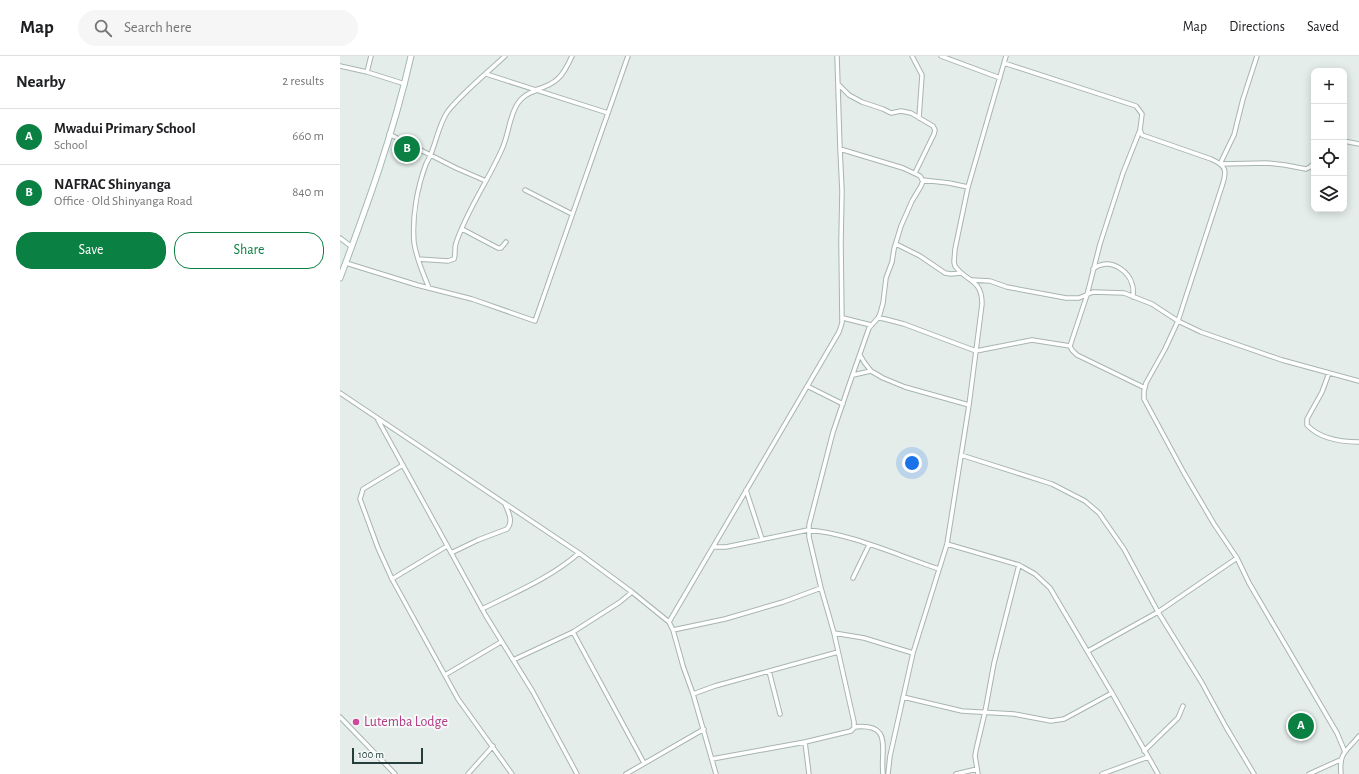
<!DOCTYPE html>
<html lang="en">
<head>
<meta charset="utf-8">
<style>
	body { margin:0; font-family:"Alegreya Sans",sans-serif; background:#f6f6f6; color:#202124 }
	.controls { position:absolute; right:12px; top:12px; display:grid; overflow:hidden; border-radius:8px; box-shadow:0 2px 10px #0003 }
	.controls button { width:36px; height:36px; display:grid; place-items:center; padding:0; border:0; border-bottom:1px solid #e0e0e0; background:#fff; color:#202124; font:20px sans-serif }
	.scale { position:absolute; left:12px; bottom:10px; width:71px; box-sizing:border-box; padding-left:4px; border:2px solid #243e3b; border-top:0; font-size:11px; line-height:14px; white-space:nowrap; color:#243e3b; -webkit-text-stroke:3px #f5f9f8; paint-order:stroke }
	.you { position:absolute; left:572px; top:407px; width:14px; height:14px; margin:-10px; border:3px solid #fff; border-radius:50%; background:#1a73e8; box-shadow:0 0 0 6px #1a73e833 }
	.badge { display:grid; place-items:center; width:26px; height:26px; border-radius:50%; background:#0b8043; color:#fff; font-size:13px; font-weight:700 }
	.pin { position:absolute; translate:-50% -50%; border:2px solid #fff; box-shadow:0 1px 4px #0006 }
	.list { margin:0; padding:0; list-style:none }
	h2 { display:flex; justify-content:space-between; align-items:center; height:52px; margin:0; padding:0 16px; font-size:17px }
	h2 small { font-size:13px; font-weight:400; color:#757577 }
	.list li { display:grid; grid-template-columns:26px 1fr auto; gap:12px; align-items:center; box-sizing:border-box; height:56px; padding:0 16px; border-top:1px solid #e0e0e0 }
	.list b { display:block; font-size:15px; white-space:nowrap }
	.list p { margin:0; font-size:13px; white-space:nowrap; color:#757577 }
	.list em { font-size:13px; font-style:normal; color:#757577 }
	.actions { display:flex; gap:8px; padding:12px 16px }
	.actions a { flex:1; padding:9px 0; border:1px solid #0b8043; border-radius:16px; text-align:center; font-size:14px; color:#0b8043 }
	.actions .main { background:#0b8043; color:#fff }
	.icon { flex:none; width:22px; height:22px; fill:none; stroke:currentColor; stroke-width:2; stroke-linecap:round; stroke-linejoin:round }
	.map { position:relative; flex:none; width:1019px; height:718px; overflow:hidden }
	header { display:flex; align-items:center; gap:24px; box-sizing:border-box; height:56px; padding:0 20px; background:#fff; border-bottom:1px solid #e0e0e0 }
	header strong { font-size:19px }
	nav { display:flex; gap:22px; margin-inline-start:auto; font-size:14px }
	.search { width:280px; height:36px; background:#f6f6f6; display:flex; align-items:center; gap:10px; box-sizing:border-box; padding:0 14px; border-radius:22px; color:#757577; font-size:15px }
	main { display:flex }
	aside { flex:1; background:#fff }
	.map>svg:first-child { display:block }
</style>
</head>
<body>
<header>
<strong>Map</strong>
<div class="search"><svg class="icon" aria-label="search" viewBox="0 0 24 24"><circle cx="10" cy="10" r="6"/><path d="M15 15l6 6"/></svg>Search here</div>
<nav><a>Map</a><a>Directions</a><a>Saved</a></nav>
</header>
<main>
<aside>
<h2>Nearby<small>2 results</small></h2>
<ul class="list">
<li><span class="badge">A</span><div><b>Mwadui Primary School</b><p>School</p></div><em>660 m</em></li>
<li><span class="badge">B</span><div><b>NAFRAC Shinyanga</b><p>Office · Old Shinyanga Road</p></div><em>840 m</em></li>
</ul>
<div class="actions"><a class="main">Save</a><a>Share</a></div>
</aside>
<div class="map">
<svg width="1019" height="718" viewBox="0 0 1019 718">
	<rect width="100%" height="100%" fill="#e4edea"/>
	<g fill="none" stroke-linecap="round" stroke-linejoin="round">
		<g stroke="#a7b5b2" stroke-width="5.5">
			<path id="street" d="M 572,0 L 582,19 L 579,62
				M 601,0 L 660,22
				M 917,0 L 903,43 L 894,79 L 880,108 L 927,107 L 945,109 L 966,113 L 970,111 L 974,107
				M 664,7 L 796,50 L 802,58 L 800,74 L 802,79 L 871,103 C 887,110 887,115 882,130 L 838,265 L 825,293 L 806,327 L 804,335 L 804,343 L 844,417 L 874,468 L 897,502 L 909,527 L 997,677 L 1005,696
				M 0,10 L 27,16 L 65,28
				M 27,16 L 31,0
				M 146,18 L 268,57
				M 498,28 L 509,39 L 522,46 L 543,53 L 551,57 L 561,55 L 571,57 L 593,70 L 595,74 L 594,78 L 575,117
				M 195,34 C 217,28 223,20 232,0
				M 800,74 L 783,117 L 760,188 L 747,239 L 730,290 L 732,294 L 737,299 L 805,332
				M 49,78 L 116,112 L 146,125
				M 1004,85 L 1019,88
				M 582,124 L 609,127 L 628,131
				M 185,134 L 232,158
				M 122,173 L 158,192 L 161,192 L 166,186
				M 0,182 L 12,191
				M 556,188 L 580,200 L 605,217 L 611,218 L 621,217
				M 78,203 L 108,205 L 114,203 C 116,198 114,192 116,187 C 127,154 148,125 162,93 C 169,78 169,60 178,47 C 183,40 188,37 195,35
				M 6,207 L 77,229 L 132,243 L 195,265 L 288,0
				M 753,213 C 755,212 758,209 761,209 C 774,205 789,216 792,228 C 794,232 793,237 793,241
				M 632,224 L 650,225 L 667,231 L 726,242 L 739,242 L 753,236 L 784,237 L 812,248 L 838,265 L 861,276 L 942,304 L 1019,325
				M 89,232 C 83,217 76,202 74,186 C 72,161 77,132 86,108 C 88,104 91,99 92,95 C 97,82 100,66 108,55 C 124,35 146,18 165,0
				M 503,262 L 531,269
				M 538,262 L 545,263 L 564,268 L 636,295 L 692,284 L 730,290
				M 520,299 L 524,306 L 531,315 L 543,322 L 565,331 L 629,349
				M 989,317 L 982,336 L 967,363 L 967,369 C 980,383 1001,386 1019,386
				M 513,319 L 531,315
				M 467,330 L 503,348
				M 0,337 L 239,497 L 292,536 L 329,566 L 333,574 L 343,610 L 353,638 L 376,718
				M 38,364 L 146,560 L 193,636 L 237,718
				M 621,399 L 712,428 L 745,445 L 759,457 L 784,493 L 818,556 L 862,627 L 886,671 L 914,718
				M 63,409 L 23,433 L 20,443 L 38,492 L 52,523 L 118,643 L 172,718
				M 406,434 L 422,483
				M 607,488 L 679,509 L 695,518 L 710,532 L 772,637 L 818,718
				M 373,491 L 386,491 L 468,474 C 510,477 559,500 599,513
				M 111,497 L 138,484 L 167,473 C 174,465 168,456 165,448
				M 513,522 L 529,489
				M 52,523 L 107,490
				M 142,553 C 174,537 212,521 239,497
				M 329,566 L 499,276 L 502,267 L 501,185 L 502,135 L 500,93 L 497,0
				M 333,574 L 385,563 L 443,546 L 481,532
				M 233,576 L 304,707
				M 494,577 L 524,582 L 573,597
				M 748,595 L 818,556 L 897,502
				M 173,604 L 233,576 L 280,546 L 292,536
				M 429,615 L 440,658
				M 105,619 L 161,586
				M 353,638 L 375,630 L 498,596
				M 563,641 L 622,655 L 674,658 L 711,665 L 724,663 L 772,637
				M 0,661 L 55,718
				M 514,671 C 554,667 540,693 543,718
				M 465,686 L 469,718
				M 804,695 L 838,662 L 843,650
				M 372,703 L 465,686 L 511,675 L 514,672 L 514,666 L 494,577 L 481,532 L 469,481 L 469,469 L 493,376 L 509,329 L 529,272 L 538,262 L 540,258 L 543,247 L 546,222 L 552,206 L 554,193 L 561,170 L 572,145 L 581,130 L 583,125 L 580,120 L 563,112 L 500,93
				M 128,718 L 153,690
				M 286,718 L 364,673
				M 548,718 L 550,700 L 573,597 L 607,488 L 629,349 L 642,248 C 642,222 626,226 615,210 L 614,206 L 615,193 L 628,131 L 666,0
				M 616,718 L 637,713
				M 638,718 L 635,700 L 636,694 L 645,656 L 654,607 L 679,509
				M 762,718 L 808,701
				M 969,718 L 1000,704
				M 1001,718 C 999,696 1006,696 1019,680"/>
		</g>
		<g stroke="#a3b8b4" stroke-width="7">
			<path id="secondary" d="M 0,222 C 27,150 54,76 71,0"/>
		</g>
		<use href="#street" stroke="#fff" stroke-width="3.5"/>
		<use href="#secondary" stroke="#fff" stroke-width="5"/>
	</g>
	<circle fill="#d1479c" stroke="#f5f9f8" stroke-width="1.5" cx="16" cy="666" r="4"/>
	<g text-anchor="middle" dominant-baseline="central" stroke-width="4" stroke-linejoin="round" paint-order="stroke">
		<g font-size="14" fill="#b23c85" stroke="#f5f9f8" text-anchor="start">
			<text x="24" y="666">Lutemba Lodge</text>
		</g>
	</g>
</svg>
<div class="controls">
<button>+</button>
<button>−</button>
<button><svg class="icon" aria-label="locate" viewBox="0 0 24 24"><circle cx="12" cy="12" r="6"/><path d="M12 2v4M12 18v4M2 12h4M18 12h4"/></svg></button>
<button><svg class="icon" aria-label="layers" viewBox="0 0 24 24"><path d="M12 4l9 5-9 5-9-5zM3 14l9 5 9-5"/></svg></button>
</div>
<div class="scale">100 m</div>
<div class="you"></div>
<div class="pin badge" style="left:961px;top:670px">A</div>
<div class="pin badge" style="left:67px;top:93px">B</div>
</div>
</main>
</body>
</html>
